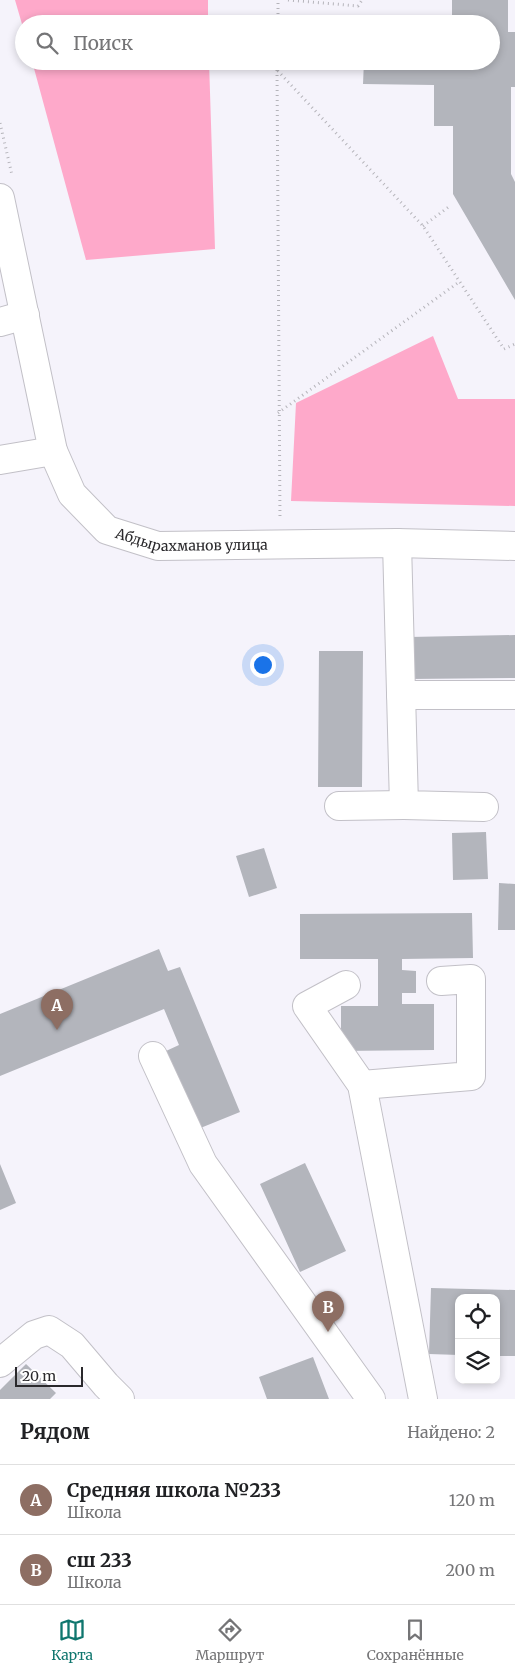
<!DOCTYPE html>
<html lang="ru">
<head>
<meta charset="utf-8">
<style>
	body { margin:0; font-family:Merriweather,serif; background:#f2f2f2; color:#202124 }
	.controls { position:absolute; right:15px; bottom:15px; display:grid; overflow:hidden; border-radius:10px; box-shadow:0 2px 8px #0003 }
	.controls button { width:45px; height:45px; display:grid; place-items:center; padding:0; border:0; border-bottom:1px solid #e0e0e0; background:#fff; color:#202124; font:25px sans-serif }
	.scale { position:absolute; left:15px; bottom:12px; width:68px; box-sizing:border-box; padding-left:5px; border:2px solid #2a292c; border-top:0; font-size:14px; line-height:18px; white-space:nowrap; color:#2a292c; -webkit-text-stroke:4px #fff; paint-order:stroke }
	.you { position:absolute; left:262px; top:664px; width:18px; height:18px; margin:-12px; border:4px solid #fff; border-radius:50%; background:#1a73e8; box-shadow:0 0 0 8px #1a73e833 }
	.badge { display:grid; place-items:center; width:32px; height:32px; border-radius:50%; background:#0f766e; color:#fff; font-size:16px; font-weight:700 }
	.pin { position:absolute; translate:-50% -41px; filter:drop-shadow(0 1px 2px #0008) }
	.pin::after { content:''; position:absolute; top:26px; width:18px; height:15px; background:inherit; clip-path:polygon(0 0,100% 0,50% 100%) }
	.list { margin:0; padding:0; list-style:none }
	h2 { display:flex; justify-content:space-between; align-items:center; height:65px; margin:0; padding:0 20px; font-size:21px }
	h2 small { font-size:16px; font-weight:400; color:#757577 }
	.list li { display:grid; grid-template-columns:32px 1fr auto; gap:15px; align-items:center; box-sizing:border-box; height:70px; padding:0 20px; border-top:1px solid #e0e0e0 }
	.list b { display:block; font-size:19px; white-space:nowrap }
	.list p { margin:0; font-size:16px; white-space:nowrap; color:#757577 }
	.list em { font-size:16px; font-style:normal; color:#757577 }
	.icon { flex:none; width:28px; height:28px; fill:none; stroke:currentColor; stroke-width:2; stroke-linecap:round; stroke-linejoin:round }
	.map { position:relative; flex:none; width:515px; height:1399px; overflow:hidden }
	.search { position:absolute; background:#fff; box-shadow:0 2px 8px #0003; left:15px; right:15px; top:15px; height:55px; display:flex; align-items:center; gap:12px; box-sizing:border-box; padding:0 18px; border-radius:28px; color:#757577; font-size:19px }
	.sheet { height:205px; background:#fff }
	nav { display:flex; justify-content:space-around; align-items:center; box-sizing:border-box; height:70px; border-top:1px solid #e0e0e0; background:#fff; font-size:14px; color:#757577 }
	nav a { display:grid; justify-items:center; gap:2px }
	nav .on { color:#0f766e }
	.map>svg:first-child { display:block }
</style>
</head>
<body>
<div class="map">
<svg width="515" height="1399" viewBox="0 0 515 1399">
	<rect width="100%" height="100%" fill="#f5f3fb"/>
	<path fill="#fea9ca" d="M 15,0 L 208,0 L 208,24 L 24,24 L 24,31 Z
		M 32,61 L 209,61 L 215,249 L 86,260 Z
		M 433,336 L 458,399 L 515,399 L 515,506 L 291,501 L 296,403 Z"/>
	<path fill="#b3b5bc" d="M 452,0 L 508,0 L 508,32 L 515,32 L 515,87 L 511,87 L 511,174 L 515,182 L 515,300 L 453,194 L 453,126 L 434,126 L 434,85 L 363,84 L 364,61 L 491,61 L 491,24 L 452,24 Z
		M 515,635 L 515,678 L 410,679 L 409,637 Z
		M 319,651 L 363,651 L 362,787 L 318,787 Z
		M 486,832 L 488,879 L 453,880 L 452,833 Z
		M 264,848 L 277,888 L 249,897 L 236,856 Z
		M 499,883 L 515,884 L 515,930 L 498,930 Z
		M 472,913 L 473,958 L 402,959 L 402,970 L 416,971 L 416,993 L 402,993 L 402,1004 L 434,1004 L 434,1050 L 341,1051 L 341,1006 L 378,1006 L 378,959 L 300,959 L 300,914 Z
		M 159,949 L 168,971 L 180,967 L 240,1112 L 198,1129 L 166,1051 L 179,1045 L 164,1009 L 0,1076 L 0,1014 Z
		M 305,1163 L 346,1251 L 300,1272 L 260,1184 Z
		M 0,1164 L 16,1203 L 0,1210 Z
		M 431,1288 L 515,1290 L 515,1356 L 496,1356 L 496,1298 L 459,1298 L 459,1355 L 429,1354 Z
		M 313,1357 L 329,1399 L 267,1399 L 259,1377 Z
		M 26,1364 L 56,1393 L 50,1399 L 0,1399 L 0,1390 Z"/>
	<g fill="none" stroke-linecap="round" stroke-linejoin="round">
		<g stroke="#c2c0c7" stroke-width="30">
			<g id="minor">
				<path id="s1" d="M 0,198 L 53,451 L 72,494 L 107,530 L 158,546 L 397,543 L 515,546"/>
				<path d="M 0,322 L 25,315"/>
				<path d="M 0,460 L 53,451"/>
				<path d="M 397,543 L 404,805 L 484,807"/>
				<path d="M 401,695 L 515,695"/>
				<path d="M 339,806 L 404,805"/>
				<path d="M 346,985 L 307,1006 L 362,1085 L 423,1399"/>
				<path d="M 153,1056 L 203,1164 L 371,1399"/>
				<path d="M 362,1085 L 471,1076 L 471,979 L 441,981"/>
				<path d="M 0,1363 L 34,1335 L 49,1330 L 72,1345 L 106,1385 L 120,1399"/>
			</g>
		</g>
		<path stroke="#b5b4ba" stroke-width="3" stroke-dasharray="1 4" stroke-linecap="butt" d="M 288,0 L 358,6 L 362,0
			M 278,24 L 278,0
			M 278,61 L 277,70 L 423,226 L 504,349 L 515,344
			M 277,70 L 280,520
			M 0,123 L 12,175
			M 423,226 L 450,206
			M 278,413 L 459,282"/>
		<use href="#minor" stroke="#fff" stroke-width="28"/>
	</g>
	<g text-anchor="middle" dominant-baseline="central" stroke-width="4.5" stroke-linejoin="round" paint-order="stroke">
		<g font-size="14" fill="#2a292c" stroke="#fff">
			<text stroke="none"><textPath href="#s1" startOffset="442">Абдырахманов улица</textPath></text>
		</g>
	</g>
</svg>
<div class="controls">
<button><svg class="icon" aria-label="locate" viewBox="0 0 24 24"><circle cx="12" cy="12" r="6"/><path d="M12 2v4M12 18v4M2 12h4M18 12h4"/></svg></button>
<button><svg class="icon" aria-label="layers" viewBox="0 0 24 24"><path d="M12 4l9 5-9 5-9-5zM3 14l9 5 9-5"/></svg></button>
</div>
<div class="scale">20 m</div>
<div class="you"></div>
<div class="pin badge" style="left:57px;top:1030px;background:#8d6e63">A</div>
<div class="pin badge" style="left:328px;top:1332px;background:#8d6e63">B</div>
<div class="search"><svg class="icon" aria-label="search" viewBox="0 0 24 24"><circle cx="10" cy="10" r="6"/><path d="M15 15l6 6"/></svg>Поиск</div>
</div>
<section class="sheet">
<h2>Рядом<small>Найдено: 2</small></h2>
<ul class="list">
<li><span class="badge" style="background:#8d6e63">A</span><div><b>Средняя школа №233</b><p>Школа</p></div><em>120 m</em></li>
<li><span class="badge" style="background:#8d6e63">B</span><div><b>сш 233</b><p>Школа</p></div><em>200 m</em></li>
</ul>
</section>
<nav>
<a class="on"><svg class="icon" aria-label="map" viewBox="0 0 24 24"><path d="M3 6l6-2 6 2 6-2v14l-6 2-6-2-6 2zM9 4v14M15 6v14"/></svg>Карта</a>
<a><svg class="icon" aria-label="directions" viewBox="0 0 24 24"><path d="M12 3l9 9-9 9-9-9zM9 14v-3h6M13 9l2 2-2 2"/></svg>Маршрут</a>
<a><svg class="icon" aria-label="saved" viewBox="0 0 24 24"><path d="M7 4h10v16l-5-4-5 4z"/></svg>Сохранённые</a>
</nav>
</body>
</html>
